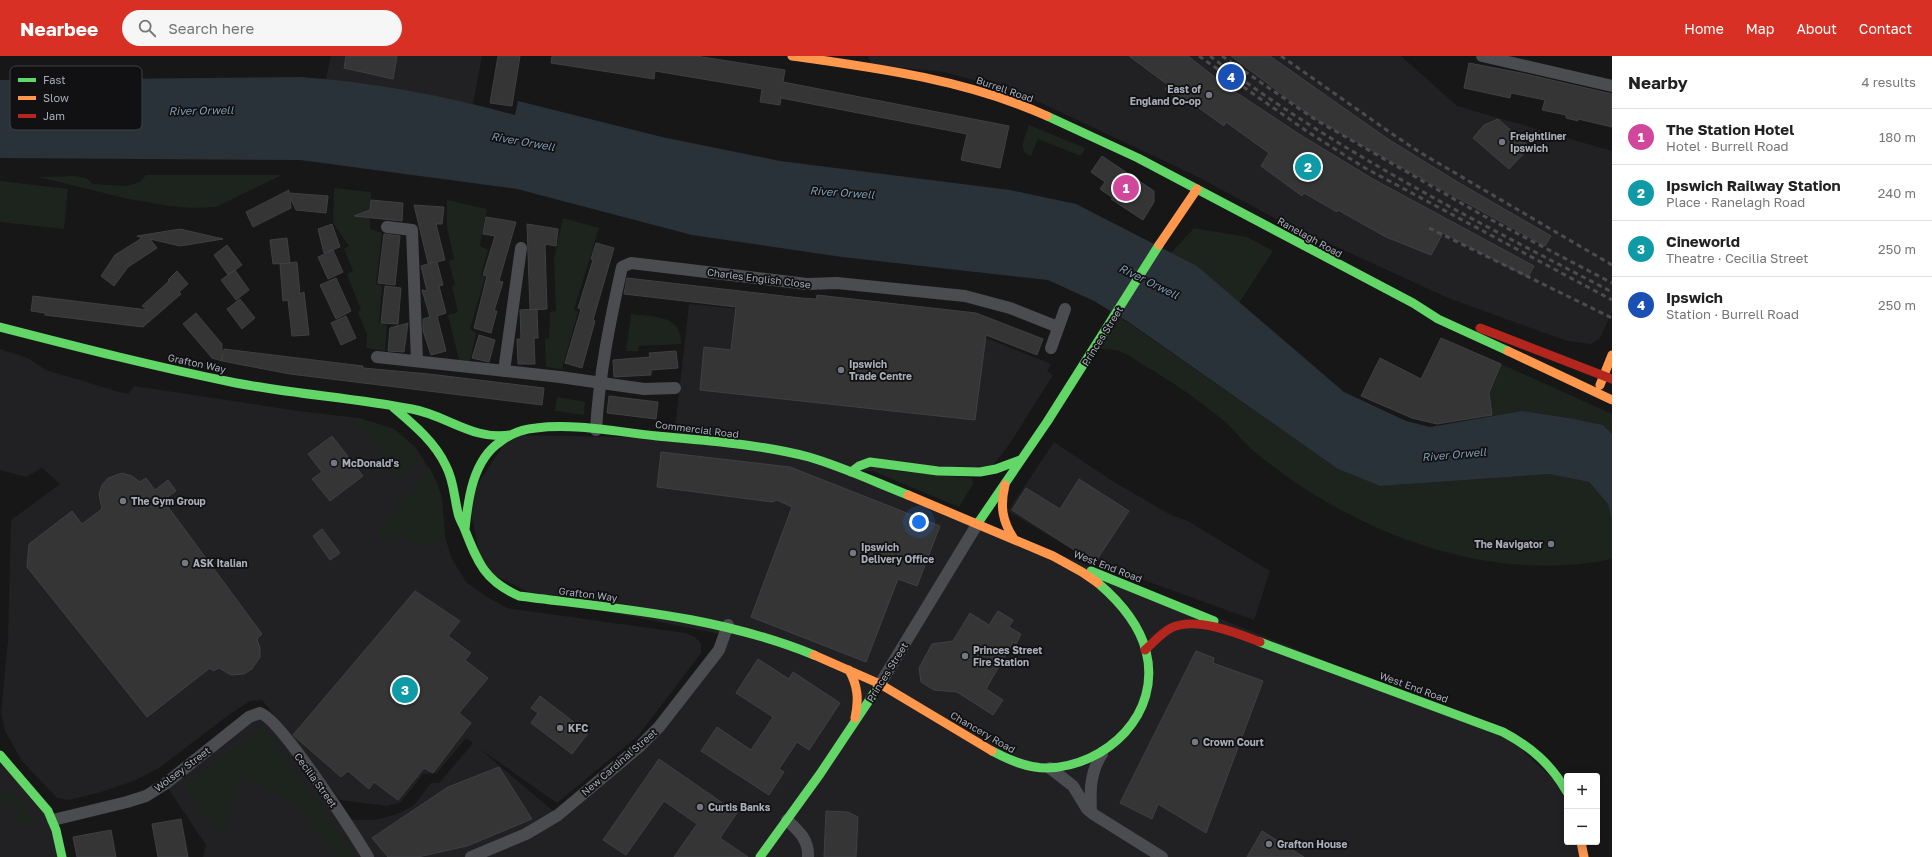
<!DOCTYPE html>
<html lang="en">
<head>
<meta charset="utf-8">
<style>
	body { margin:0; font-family:"Golos Text",sans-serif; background:#f6f6f6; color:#222 }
	.controls { position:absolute; right:12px; bottom:12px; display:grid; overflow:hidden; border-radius:4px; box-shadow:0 2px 10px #0003 }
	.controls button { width:36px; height:36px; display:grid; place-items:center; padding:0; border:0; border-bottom:1px solid #e0e0e0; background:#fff; color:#222; font:20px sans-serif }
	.you { position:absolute; left:919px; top:466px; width:14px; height:14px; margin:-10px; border:3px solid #fff; border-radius:50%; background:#1a73e8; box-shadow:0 0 0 6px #1a73e833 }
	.badge { display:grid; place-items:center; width:26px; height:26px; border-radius:50%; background:#d93025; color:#fff; font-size:13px; font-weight:700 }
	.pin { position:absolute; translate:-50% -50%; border:2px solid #fff; box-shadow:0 1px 4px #0006 }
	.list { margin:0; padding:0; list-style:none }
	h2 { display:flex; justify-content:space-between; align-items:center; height:52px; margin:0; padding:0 16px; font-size:17px }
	h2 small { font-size:13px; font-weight:400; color:#767676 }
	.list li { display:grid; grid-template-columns:26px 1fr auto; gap:12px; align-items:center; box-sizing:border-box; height:56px; padding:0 16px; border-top:1px solid #e0e0e0 }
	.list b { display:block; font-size:15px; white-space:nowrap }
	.list p { margin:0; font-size:13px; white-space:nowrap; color:#767676 }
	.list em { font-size:13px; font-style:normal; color:#767676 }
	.icon { flex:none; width:22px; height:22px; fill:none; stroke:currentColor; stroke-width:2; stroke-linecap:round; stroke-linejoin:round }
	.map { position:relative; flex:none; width:1612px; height:801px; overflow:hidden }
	header { display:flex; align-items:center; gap:24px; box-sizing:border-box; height:56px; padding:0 20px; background:#d93025; color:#fff }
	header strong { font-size:19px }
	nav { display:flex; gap:22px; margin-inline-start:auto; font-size:14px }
	.search { width:280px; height:36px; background:#f6f6f6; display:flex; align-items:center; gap:10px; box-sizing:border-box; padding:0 14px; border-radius:22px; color:#767676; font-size:15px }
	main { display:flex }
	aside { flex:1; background:#fff }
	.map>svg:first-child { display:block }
</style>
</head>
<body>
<header>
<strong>Nearbee</strong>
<div class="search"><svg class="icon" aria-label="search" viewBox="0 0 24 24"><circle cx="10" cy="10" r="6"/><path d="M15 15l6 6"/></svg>Search here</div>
<nav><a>Home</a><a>Map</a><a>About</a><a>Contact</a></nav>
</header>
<main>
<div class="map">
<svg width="1612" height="801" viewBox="0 0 1612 801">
	<rect width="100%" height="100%" fill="#171717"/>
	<path fill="#212123" d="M 331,0 L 482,0 L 473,48 L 326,23 Z
		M 868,0 L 1401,0 L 1457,50 L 1612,95 L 1612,256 L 1600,282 L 1591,288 L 1568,285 L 1553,280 L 1448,242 L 1276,163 L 1194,119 L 1022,38 L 945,16 L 872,9 Z
		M 689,248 L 965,276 L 989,283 L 1051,308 L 1047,315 L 1053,319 L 1011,386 L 989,415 L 852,415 L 1503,676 L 1567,736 L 1567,786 L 1581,786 L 1584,801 L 203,801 L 206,789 L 165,728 L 260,657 L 344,762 L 356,764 L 376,764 L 397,758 L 414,749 L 431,727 L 439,727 L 473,687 L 466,682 L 437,717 L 423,718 L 401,746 L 387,750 L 340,744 L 262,644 L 250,645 L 230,658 L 159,712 L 134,725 L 98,737 L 69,744 L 57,742 L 22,705 L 5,675 L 1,657 L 8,584 L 11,464 L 60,428 L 42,412 L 26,421 L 0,414 L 0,293 L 28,302 L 46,314 L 119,336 L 128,338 L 134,330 L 298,355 L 359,362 L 394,373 L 416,392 L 437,426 L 442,442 L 445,481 L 452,503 L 466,526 L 487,541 L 507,552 L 685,577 L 695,581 L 701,588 L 701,597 L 638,680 L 557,747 L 480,693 L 558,759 L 639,691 L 725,579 L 543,543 L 483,514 L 468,443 L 510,379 L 674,382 Z
		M 1054,386 L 1114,426 L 1171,459 L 1188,465 L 1270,515 L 1254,564 L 1091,505 L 1008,455 Z
		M 0,699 L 38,742 L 62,801 L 0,801 Z"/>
	<path fill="#1d241e" d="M 1029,69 L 1085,92 L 1081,100 L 1038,83 L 1031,100 L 1026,98 C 1019,90 1026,78 1029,69 Z
		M 146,119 L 282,119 L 216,151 L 193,152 L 169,150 L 129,143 L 38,121 L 75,120 L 86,122 L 93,128 L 127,130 L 140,126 Z
		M 0,125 L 68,133 L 64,173 L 0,166 Z
		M 334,132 L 371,136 L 370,173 L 382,177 L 376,228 L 382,230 L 379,267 L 387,269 L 385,295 L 366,292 L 367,279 L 358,256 L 361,254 L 347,218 L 353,215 L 344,193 L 349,190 L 333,167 Z
		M 447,144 L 487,153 L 480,190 L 488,194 L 481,219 L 485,221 L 470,273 L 476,277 L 470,305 L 459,304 L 448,259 L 458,256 L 452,230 L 455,229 L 449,205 L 454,203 L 447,171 Z
		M 563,162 L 599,172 L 574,254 L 578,256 L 562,313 L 546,311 L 545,283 L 549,282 L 550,256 L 556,255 L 554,203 Z
		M 1194,172 L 1247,181 L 1273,195 L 1239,247 L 1197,210 L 1171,197 Z
		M 1110,254 L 1338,413 L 1380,430 L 1549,418 L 1589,426 L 1608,448 L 1612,465 L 1612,503 C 1487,529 1352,476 1256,397 C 1244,388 1236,375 1224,365 C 1199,344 1171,325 1142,308 C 1135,304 1126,297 1119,295 C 1111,293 1102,293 1095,292 Z
		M 631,258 C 653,261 682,258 681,288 L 639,290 L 638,295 L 626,295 Z
		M 1501,308 L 1612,358 L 1612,378 L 1603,369 L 1569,362 L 1522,355 L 1487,361 L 1490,337 Z
		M 557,341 L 585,346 L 584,359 L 555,355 Z
		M 359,362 L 394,373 L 416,392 C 419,409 413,415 398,421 L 360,372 L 353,368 Z
		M 429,411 C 442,435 443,454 445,481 L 429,490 L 401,481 L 378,483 L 382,471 Z
		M 875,413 L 972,422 L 973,428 L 959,451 L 875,416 Z
		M 262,672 L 266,674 L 356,801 L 336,801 L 296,747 L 240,720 L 222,780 L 187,732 L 188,726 Z
		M 5,735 C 18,736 29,754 35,765 L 16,770 C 21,760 21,748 7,746 L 0,753 L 0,739 Z"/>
	<path fill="#2a3239" d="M 301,21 C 373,26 446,40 515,59 L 518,45 L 662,81 L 780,105 L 1010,134 L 1076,148 L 1197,210 L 1344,336 L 1406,365 L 1430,371 L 1522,355 L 1569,362 L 1603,369 L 1612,378 L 1612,465 L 1608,448 L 1589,426 L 1549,418 L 1380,430 L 1338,413 L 1127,265 L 1094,245 L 1048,224 L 842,201 L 692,179 L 517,133 L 300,104 L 0,102 L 0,24 Z"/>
	<path fill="#353536" stroke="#3f4043" d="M 346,0 L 397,0 L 393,23 L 344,12 Z
		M 498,0 L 520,0 L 512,50 L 490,47 Z
		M 552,0 L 696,0 L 785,14 L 783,26 L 1009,70 L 1000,112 L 961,104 L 967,78 L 781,42 L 780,49 L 760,46 L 762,33 L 655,15 L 654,23 L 551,7 Z
		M 1129,0 L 1188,0 L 1225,29 L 1299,78 L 1373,123 L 1534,210 L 1528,221 L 1443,177 L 1431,199 L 1386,181 L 1338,154 L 1337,156 L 1304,137 L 1302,140 L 1261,110 L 1269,97 L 1226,66 L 1224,70 L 1188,44 L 1185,48 L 1165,33 L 1168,29 Z
		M 1231,0 L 1270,0 L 1388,83 L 1456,125 L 1551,180 L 1545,190 L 1403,112 L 1311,60 Z
		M 1469,7 L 1521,17 L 1612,38 L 1612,71 L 1578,63 L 1578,65 L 1566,62 L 1566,59 L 1542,54 L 1545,44 L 1511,37 L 1510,42 L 1464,32 Z
		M 1498,63 L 1530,91 L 1509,113 L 1473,82 L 1484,69 Z
		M 1102,100 L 1154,135 L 1154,146 L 1143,164 L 1111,143 L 1113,142 L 1100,133 L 1105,126 L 1091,116 Z
		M 289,134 L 289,137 L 328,140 L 326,157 L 296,154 L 290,141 L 291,152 L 253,171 L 246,156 Z
		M 371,144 L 403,147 L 402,165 L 354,160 L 370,154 Z
		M 414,149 L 444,151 L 442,168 L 436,168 L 445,204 L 437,206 L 443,229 L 439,230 L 446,257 L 437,260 L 446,295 L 431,299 L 423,275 L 423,263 L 430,261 L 422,234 L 427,235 L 421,210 L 434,206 L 428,207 Z
		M 486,161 L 516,166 L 499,225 L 503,226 L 494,255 L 497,255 L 491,277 L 474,272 L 487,220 L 483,219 L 495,180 L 483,178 Z
		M 332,168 L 340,191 L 324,197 L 318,173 Z
		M 527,168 L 558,173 L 556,190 L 545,188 L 547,253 L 530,254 Z
		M 180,173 L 223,183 L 180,190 L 150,183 L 157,192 L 128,211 L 114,230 L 101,220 L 115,199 L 142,182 L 137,180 Z
		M 384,178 L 400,180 L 395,229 L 378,227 Z
		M 287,182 L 290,207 L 273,208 L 270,184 Z
		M 596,187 L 614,192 L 593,264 L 595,265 L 582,312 L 565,307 L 581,253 L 578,252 L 593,204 L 591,203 Z
		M 227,189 L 242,209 L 228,219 L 214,199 Z
		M 333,194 L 343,216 L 328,223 L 318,201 Z
		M 297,206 L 300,238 L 304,236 L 309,279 L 292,280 L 288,244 L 283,245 L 280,208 Z
		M 235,214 L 249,234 L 236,244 L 221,224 Z
		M 177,215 L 188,228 L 179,236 L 181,238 L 143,271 L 45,259 L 45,257 L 31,255 L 33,240 L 148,254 L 142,250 L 169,225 L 168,224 Z
		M 336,222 L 351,255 L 336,263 L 320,229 Z
		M 627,222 L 801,242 L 816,243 L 817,239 L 976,257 L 1043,283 L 1037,299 L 986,279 L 975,364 L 700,334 L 704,291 L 731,294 L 736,251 L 624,238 Z
		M 385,230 L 401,232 L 398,268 L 381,267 Z
		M 240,243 L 255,262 L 242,273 L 227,253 Z
		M 537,253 L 538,282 L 534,282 L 535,308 L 518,308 L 517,283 L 521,283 L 520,254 Z
		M 196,257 L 222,288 L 222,304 L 224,293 L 363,310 L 363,312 L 429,318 L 544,332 L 542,349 L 290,318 L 222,305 L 212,302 L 183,268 Z
		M 346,260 L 356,282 L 341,289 L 331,267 Z
		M 408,267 L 404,296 L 388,295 L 390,272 Z
		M 479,279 L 495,284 L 489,306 L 472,302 Z
		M 1441,282 L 1501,308 L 1489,337 L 1492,359 L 1437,368 L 1412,362 L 1361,340 L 1380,302 L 1421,323 Z
		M 676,295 L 678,312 L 651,314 L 651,319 L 614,321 L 613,304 L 650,301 L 649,297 Z
		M 609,340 L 658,346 L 656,363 L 607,357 Z
		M 332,380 L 363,420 L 330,445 L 312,423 L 322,416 L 308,398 Z
		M 661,396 L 790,411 L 940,470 L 917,530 L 898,523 L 866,606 L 751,561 L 792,451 L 777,444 L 772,446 L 657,431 Z
		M 122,417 L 132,420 L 140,426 L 146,422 L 155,434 L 168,424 L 176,435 L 163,444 L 262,578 L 257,583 L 260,592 L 260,601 L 252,613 L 244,618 L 231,619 L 219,612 L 213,615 L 210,612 L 147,661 L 27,511 L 29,488 L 72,455 L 82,468 L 102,453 L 99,438 L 102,429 L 108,422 Z
		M 1079,423 L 1129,455 L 1096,505 L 1090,504 L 1012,454 L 1026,432 L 1060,453 Z
		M 322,473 L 340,497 L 330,504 L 313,480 Z
		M 415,535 L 460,565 L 448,580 L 471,597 L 465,604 L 488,622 L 459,657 L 471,667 L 433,717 L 424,712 L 398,744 L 374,726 L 369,733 L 348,715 L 341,721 L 293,679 Z
		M 998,555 L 1013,564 L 1009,571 L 1021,578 L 1016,588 L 1013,586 L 986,633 L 1003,644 L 993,659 L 957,636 L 934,634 L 921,626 L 919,612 L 932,588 L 953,585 L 970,557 L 989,569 Z
		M 1196,595 L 1214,602 L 1213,607 L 1263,625 L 1206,777 L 1158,748 L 1152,763 L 1120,747 Z
		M 758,603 L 789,623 L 793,616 L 840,647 L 809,694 L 797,686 L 779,713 L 784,716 L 769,739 L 701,695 L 717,671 L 751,694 L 773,661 L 736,637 Z
		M 540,640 L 588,677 L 572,698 L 531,667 L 538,657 L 531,652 Z
		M 659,703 L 737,757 L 720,782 L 748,801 L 674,801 L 697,768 L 664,745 L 626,799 L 603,784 Z
		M 499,711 L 532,763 L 467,790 L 418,801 L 388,801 L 372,782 L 448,731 Z
		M 826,755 L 848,756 L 858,761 L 856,801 L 824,801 Z
		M 181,763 L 188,801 L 158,801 L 152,768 Z
		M 111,774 L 116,801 L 77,801 L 73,781 Z
		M 1262,775 L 1304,801 L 1247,801 Z"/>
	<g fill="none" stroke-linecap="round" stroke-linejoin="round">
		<path stroke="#4b4c50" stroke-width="12" d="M 1482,0 L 1612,30
			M 387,171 L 412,174 L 417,305
			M 1051,292 L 1065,253
			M 377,301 L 560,321 L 644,333 L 675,332
			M 504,315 L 521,192
			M 596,374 C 599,319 610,265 622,211 L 631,207 L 807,228 L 837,227 L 965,240 L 1010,252 L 1058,271
			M 880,628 L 978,467
			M 1050,712 L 1073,730 L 1087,753 L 1093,758 L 1162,801
			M 1091,756 C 1090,734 1090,716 1102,698
			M 53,764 L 127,746 L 146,740 L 165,728 L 249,661 L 260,657 C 280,662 354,778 368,801
			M 787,764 C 799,775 809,784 808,801
			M 471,801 L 526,778 L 558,759 L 639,691 L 659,671 L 719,594 L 728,569"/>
		<path stroke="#63d668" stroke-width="9" d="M 1047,60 L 1138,102 L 1413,247 L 1438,263 L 1508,295
			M 0,271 C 78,291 156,311 236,327 C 294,338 354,342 412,353 C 446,359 474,385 510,379
			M 393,351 C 413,368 435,386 446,410 C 454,425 454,441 458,457 C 459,463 463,468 465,474 C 478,507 485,525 519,540 C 620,553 719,560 814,599
			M 851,416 L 859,410 L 870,406 L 938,415 L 980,416 L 996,413 L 1020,404
			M 978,467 L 1047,366 L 1159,189
			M 465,473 C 468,443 473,404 500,386 C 510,378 523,373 536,372 C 574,367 618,376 657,380 C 707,385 760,388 809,401 C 843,411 875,426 908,439
			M 1091,515 L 1214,565
			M 1260,586 L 1503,676 C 1531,691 1551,708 1567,736
			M 992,695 C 1009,704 1027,712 1047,712 C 1107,710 1162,658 1146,595 C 1139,567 1119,545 1098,527
			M 0,699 L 48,755 L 56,774 L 62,801
			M 760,801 L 820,718 L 880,628"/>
		<path stroke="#ff974d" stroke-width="9" d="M 792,0 C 878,12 967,24 1047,60
			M 1159,189 L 1197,133
			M 1508,295 L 1612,344
			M 1600,329 L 1612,299
			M 1005,429 C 1000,450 1002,465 1014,483
			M 908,439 L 1053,500 L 1082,516 L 1098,527
			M 814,599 L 880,628 L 992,695
			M 849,614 C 858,630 859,644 855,662
			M 1581,786 L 1584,801"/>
		<path stroke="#b3261e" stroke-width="9" d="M 1480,272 L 1612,323
			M 1145,594 C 1153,587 1161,577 1171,572 C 1195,560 1237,577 1260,586"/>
		<path stroke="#4b4c4f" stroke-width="3" stroke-dasharray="5 4" stroke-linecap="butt" d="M 1199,0 L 1308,76 L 1365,112 L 1612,244
			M 1210,0 C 1334,94 1474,164 1612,236
			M 1222,0 L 1316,64 L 1482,159 L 1612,227
			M 1281,0 L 1388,75 L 1421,97 L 1612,209
			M 1429,172 L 1612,262"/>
	</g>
	<g fill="#757880" stroke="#111113" stroke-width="1.5">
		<circle cx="1209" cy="39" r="4"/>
		<circle cx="1502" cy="86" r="4"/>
		<circle cx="841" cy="314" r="4"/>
		<circle cx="334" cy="407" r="4"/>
		<circle cx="123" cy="445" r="4"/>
		<circle cx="1551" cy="488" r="4"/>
		<circle cx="853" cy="497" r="4"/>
		<circle cx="185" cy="507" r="4"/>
		<circle cx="965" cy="600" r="4"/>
		<circle cx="560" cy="672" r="4"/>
		<circle cx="1195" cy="686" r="4"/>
		<circle cx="700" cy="751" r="4"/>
		<circle cx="1269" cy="788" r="4"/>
	</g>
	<g text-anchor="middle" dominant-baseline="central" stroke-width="3.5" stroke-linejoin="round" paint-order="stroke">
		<g font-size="10" fill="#a8adb8" stroke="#111113">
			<text transform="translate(1005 33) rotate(19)">Burrell Road</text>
			<text transform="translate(1310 181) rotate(29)">Ranelagh Road</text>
			<text transform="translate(759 222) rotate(7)">Charles English Close</text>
			<text transform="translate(1102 280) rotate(-58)">Princes Street</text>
			<text transform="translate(197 307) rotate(12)">Grafton Way</text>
			<text transform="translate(697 373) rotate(7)">Commercial Road</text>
			<text transform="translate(1108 510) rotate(21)">West End Road</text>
			<text transform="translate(588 538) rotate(7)">Grafton Way</text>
			<text transform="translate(887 616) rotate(-58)">Princes Street</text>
			<text transform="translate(1414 631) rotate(20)">West End Road</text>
			<text transform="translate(983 676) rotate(30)">Chancery Road</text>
			<text transform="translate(619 706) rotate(-41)">New Cardinal Street</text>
			<text transform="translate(182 713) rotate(-37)">Wolsey Street</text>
			<text transform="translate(316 724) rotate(54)">Cecilia Street</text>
		</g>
		<g font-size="10" font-weight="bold" fill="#a8adb8" stroke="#111113" text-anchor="start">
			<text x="1201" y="33" text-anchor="end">East of<tspan x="1201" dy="12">England Co-op</tspan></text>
			<text x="1510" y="80">Freightliner<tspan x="1510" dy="12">Ipswich</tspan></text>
			<text x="849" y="308">Ipswich<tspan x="849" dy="12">Trade Centre</tspan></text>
			<text x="342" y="407">McDonald's</text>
			<text x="131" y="445">The Gym Group</text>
			<text x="1543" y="488" text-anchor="end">The Navigator</text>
			<text x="861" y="491">Ipswich<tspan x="861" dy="12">Delivery Office</tspan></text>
			<text x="193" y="507">ASK Italian</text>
			<text x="973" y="594">Princes Street<tspan x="973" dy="12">Fire Station</tspan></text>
			<text x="568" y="672">KFC</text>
			<text x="1203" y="686">Crown Court</text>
			<text x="708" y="751">Curtis Banks</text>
			<text x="1277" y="788">Grafton House</text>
		</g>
		<g font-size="11" font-style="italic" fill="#7f9bb3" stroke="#111113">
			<text transform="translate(201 54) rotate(-1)">River Orwell</text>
			<text transform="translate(523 85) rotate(10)">River Orwell</text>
			<text transform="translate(842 136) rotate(4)">River Orwell</text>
			<text transform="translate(1149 225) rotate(26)">River Orwell</text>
			<text transform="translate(1454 398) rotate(-5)">River Orwell</text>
		</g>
	</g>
	<rect x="10" y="10" width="132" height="64" rx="6" fill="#111113" stroke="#3e4045" stroke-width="1"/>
	<rect x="18" y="22" width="18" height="4" fill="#63d668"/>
	<rect x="18" y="40" width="18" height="4" fill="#ff974d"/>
	<rect x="18" y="58" width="18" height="4" fill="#b3261e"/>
	<g font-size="11" fill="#a8adb8">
		<text x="43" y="28">Fast</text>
		<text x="43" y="46">Slow</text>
		<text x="43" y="64">Jam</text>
	</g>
</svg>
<div class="controls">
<button>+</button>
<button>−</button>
</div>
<div class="you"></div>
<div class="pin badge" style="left:1126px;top:132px;background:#d1479c">1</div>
<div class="pin badge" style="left:1308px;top:111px;background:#0f9aa8">2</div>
<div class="pin badge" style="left:405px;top:634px;background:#0f9aa8">3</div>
<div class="pin badge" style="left:1231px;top:21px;background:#1a4fb4">4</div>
</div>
<aside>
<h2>Nearby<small>4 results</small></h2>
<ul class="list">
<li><span class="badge" style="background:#d1479c">1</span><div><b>The Station Hotel</b><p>Hotel · Burrell Road</p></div><em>180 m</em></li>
<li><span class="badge" style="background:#0f9aa8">2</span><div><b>Ipswich Railway Station</b><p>Place · Ranelagh Road</p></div><em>240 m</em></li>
<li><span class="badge" style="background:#0f9aa8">3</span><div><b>Cineworld</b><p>Theatre · Cecilia Street</p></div><em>250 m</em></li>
<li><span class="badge" style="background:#1a4fb4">4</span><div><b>Ipswich</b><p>Station · Burrell Road</p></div><em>250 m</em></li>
</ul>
</aside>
</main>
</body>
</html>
